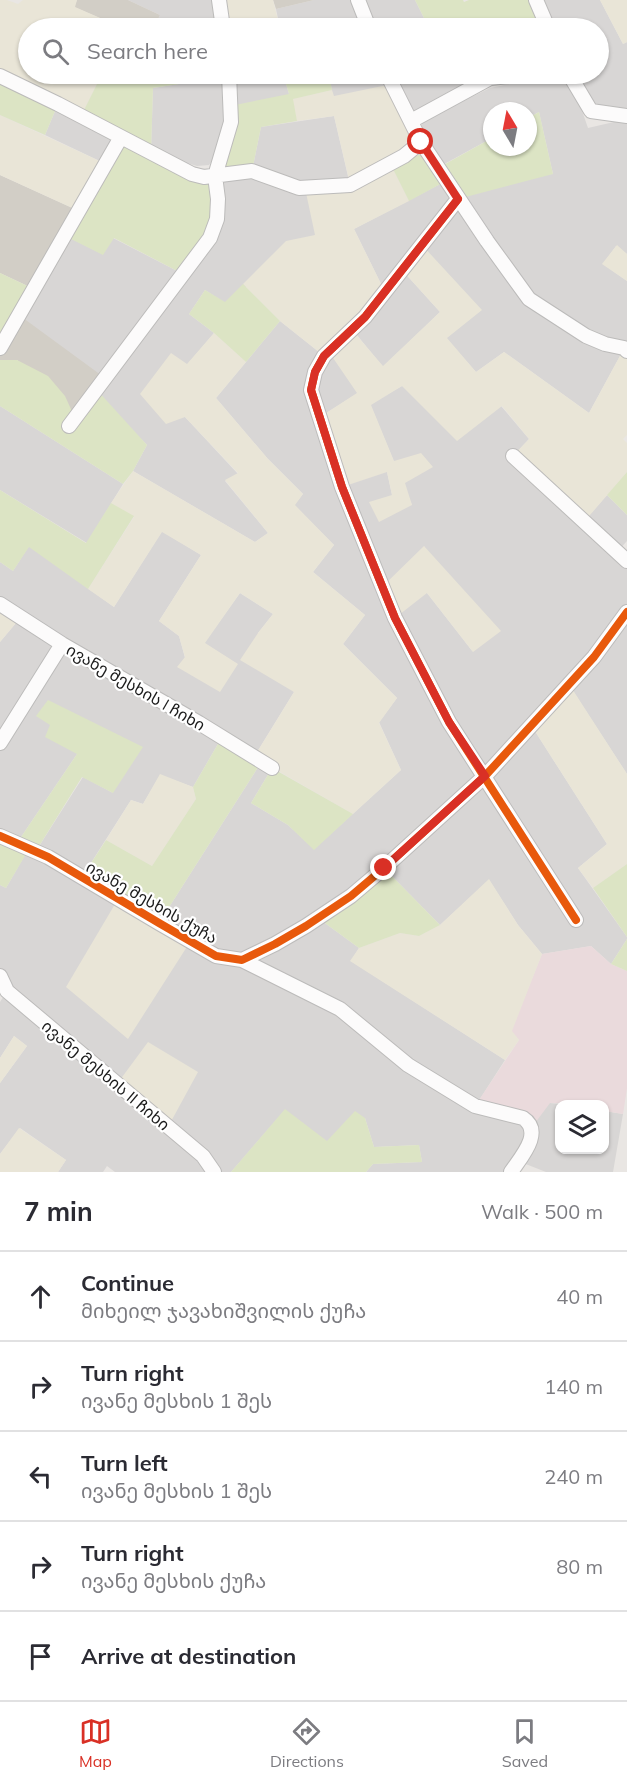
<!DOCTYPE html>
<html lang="en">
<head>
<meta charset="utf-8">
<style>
	body { margin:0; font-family:Mulish,"Noto Sans Georgian",sans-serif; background:#f7f7f7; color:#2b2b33 }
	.controls { position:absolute; right:18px; bottom:18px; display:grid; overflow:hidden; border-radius:12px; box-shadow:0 2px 4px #0004 }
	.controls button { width:54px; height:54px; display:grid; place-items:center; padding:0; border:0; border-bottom:2px solid #e1e1e2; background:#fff; color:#2b2b33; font:30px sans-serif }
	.compass { position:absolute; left:483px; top:102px; width:54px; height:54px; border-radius:50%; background:#fff; box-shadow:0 2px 4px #0004; rotate:350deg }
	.stop { position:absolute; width:18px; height:18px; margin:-14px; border:4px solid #d93025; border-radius:50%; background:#fff }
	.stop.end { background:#d93025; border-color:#fff; box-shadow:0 2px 6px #0008 }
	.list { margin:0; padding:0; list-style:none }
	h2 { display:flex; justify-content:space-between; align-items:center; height:78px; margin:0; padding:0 24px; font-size:26px }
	h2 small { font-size:20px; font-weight:400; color:#7c7c81 }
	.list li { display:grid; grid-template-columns:39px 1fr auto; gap:18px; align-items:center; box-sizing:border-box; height:90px; padding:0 24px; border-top:2px solid #e1e1e2 }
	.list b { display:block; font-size:22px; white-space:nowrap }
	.list p { margin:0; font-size:20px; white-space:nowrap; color:#7c7c81 }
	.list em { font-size:20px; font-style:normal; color:#7c7c81 }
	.icon { flex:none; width:33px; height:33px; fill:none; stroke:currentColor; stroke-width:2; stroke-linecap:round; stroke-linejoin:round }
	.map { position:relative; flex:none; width:627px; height:1172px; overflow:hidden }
	.search { position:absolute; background:#fff; box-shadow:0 2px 4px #0004; left:18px; right:18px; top:18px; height:66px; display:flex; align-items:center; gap:15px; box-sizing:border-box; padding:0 21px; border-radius:33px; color:#7c7c81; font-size:22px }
	.sheet { height:528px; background:#fff }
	nav { display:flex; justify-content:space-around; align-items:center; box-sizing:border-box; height:84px; border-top:2px solid #e1e1e2; background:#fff; font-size:16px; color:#7c7c81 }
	nav a { display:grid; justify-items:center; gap:3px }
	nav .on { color:#d93025 }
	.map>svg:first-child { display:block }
</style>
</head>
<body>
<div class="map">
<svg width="627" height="1172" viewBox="0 0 627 1172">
	<rect width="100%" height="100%" fill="#e9e6e3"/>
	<path fill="#d8d6d5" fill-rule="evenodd" d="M 128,0 L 219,0 L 223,28 L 154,28 L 160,15 Z
		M 314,0 L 415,0 L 429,28 L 280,28 L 276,9 Z
		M 536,0 L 600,0 L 623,44 L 627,42 L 627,116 L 591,111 L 569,74 L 598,74 L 598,28 L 548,28 Z
		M 206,74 L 283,74 L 289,94 L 219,152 L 209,165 L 197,166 L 151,152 L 153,88 L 205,80 Z
		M 329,74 L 489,74 L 411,121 L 333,97 Z
		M 547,76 L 558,77 L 567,80 L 574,88 L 588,128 L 627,119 L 627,254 L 616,246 L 603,264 L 627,281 L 627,343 L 589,413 L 504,352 L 476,372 L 446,338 L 481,310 L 402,270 L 440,312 L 383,367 L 352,329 L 385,292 L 354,229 L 446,181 L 553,174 L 539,112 L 528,118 L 528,111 L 492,111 L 492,138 L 437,168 L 421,128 L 423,121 L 490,88 Z
		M 58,104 L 121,137 L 106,164 L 45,135 Z
		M 334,116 L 350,185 L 315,235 L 225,303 L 205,290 L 189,314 L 214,333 L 187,365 L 171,354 L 185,417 L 238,474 L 225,481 L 268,533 L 255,542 L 133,471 L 147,445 L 19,315 L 65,236 L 113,238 L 183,274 L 215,176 L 252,171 L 261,127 Z
		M 280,321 L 324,356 L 329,351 L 358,393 L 320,417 L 387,472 L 392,495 L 412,505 L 370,404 L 402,386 L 501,406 L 529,439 L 513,456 L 584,521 L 607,495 L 627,515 L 627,541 L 617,552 L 627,561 L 627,774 L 569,685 L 531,725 L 607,844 L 578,868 L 627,937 L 627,939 L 611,964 L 591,946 L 542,954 L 518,925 L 489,880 L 440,925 L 384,868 L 318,918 L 359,948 L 351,961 L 505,1060 L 476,1105 L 550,1103 L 560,1104 L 560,1150 L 604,1150 L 605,1111 L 623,1114 L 613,1172 L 546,1172 L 518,1161 L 511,1172 L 366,1172 L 373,1164 L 422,1162 L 419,1145 L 374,1147 L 365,1118 L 327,1142 L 285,1110 L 231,1172 L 115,1172 L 107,1166 L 103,1172 L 58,1172 L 66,1160 L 20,1128 L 0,1154 L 0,1083 L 27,1046 L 14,1036 L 0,1058 L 0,1002 L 7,991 L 0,976 L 0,885 L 6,888 L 29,848 L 36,851 L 83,777 L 113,793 L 50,725 L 77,754 L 17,843 L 0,836 L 0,642 L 21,617 L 0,604 L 0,562 L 13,571 L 29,546 L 114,607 L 162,531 L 201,555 L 159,621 L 179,636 L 185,658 L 178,668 L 237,664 L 204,643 L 240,593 L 273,614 L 258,633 L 294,692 L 254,757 L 222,737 L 193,787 L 160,775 L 143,804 L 131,800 L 82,877 L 159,923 L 262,761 L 272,768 L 251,803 L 288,825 L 314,849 L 401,770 L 379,722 L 397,698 L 343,644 L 365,615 L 313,572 L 334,545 L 294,505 L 303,494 L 268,459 L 216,398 ZM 424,546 L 473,652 L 427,593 Z
		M 0,406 L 123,484 L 87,543 L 0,490 Z"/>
	<path fill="#eadadc" d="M 591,946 L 611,964 L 627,971 L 627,1088 L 623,1114 L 605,1111 L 604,1104 L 550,1103 L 532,1127 L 475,1106 L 519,1040 L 511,1031 L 542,954 Z"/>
	<path fill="#d2cec6" d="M 77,0 L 128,0 L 160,15 L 154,28 L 123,28 L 74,7 Z
		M 273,0 L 314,0 L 276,9 Z
		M 0,175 L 79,211 L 34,289 L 0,273 Z
		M 19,315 L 105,378 L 75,419 L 17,360 L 0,360 L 0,348 Z"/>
	<path fill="#e9e5d7" d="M 0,0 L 7,0 L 18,4 L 23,0 L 77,0 L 75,7 L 123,28 L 28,28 L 28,74 L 102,74 L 81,116 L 0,70 Z
		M 219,0 L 273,0 L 280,28 L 223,28 Z
		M 600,0 L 627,0 L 627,42 L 623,44 Z
		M 392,84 L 409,137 L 392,167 L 409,201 L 354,229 L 385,292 L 352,330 L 383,366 L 440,312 L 402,270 L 422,245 L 482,310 L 447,338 L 476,372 L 504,352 L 589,413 L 627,343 L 627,435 L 623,439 L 627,443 L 627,472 L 584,522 L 513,456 L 529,439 L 502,406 L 457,441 L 402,386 L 371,405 L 394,461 L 421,453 L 433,467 L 405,483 L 412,505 L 379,522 L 369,502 L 392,495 L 387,472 L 342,487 L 320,417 L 357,393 L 329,352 L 324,356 L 280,321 L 243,284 L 286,241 L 315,235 L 305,188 L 350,184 L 334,116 L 297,121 L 292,99 L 332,90 L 334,96 Z
		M 0,115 L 106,164 L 79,211 L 0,175 Z
		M 617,245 L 627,254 L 627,281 L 602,264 Z
		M 214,333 L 246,362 L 216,398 L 268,459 L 303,494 L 295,505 L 334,545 L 313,572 L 365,615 L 343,644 L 397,698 L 379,723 L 401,770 L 353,814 L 254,757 L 294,692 L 240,660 L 258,633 L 273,614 L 240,593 L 205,643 L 238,664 L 220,692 L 177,667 L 185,657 L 179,636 L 159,621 L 201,555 L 162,532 L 114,607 L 88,589 L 134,517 L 111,503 L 133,471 L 255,542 L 268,533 L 225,480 L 238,473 L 185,417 L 166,424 L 140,394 L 171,353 L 187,364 Z
		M 424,546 L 501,631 L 473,652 L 427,593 L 395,618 L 382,587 Z
		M 0,604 L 21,617 L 0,642 Z
		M 569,684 L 627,774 L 627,864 L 593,888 L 578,868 L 607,844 L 531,725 Z
		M 160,774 L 193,787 L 196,799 L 152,866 L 106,840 L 131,800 L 143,804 Z
		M 489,879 L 518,925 L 542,954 L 512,1031 L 519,1040 L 505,1060 L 350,961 L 359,948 L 400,933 L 419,936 L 440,925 Z
		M 118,899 L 190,942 L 128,1039 L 66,987 Z
		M 14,1036 L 27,1046 L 0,1083 L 0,1058 Z
		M 148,1042 L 198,1072 L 168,1127 L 117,1084 Z
		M 19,1128 L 66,1160 L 58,1172 L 0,1172 L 0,1154 Z"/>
	<path fill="#dce4c4" d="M 415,0 L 463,0 L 464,2 L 469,0 L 534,0 L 544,28 L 429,28 Z
		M 102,74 L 206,74 L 206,80 L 153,88 L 151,152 L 204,177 L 218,199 L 217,219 L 183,274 L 114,238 L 103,255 L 65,236 L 123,140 L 81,116 Z
		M 283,74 L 329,74 L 332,90 L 293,99 L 297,121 L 261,127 L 252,171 L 215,176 L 230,106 L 289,94 Z
		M 0,79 L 58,104 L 45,135 L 0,115 Z
		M 539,112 L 553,174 L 458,199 L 446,181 L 409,201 L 392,167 L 425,152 L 438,168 L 492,138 L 492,147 L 528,147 L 528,118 Z
		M 0,273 L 34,289 L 0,348 Z
		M 243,284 L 280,321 L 246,362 L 214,333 L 189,314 L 205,290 L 225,302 Z
		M 0,360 L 17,360 L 48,376 L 65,396 L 75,418 L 97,390 L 147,445 L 133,471 L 123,484 L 0,406 Z
		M 627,472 L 627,515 L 607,495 Z
		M 0,490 L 86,543 L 111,503 L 134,516 L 88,589 L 29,547 L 13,571 L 0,562 Z
		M 48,700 L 143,747 L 113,793 L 82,777 L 36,851 L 29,849 L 6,888 L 0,885 L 0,836 L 17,843 L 77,754 L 45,737 L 50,725 L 36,716 Z
		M 222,737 L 262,761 L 159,923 L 82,877 L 106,840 L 152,866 L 196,799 L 193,787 Z
		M 272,768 L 353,814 L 314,850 L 288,825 L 251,803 Z
		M 627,864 L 627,937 L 593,888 Z
		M 384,868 L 440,925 L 419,936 L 400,933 L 359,948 L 318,918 Z
		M 627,939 L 627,971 L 611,964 Z
		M 285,1109 L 327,1141 L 355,1111 L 365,1118 L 374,1147 L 419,1145 L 422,1162 L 373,1164 L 366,1172 L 231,1172 Z"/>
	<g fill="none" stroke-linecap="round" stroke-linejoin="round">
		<g stroke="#bcbbba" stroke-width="16">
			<path id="minor" d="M 219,0 L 223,28
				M 358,0 L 369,28
				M 536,0 L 548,28
				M 387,74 L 421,142 L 487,241 L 529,299 L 586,336 L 605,344 L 624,348 L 627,351
				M 569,74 L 591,111 L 627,116
				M 0,76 L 58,104 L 192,174 L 204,177 L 252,171 L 299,188 L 350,185 L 404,156 L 421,142
				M 411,121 L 490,78 L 527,74
				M 458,199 L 365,317 L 324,356 L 315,372 L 311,390 L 342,487 L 395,618 L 449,722 L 576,920
				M 0,348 L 121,137
				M 69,426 L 210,238 L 217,219 L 218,199 L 215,176 L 231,122 L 229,74
				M 513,456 L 627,561
				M 0,604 L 62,644 L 199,723 L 272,768
				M 0,743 L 62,644
				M 0,836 L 48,857 L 159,923 L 216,956 L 242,960 L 275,944 L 306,926 L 351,896 L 384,868 L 485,776 L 594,657 L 627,612
				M 242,960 L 340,1009 L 408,1065 L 475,1106 L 523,1118 C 544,1132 521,1157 511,1172
				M 0,976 L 7,991 L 203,1156 L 214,1172"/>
		</g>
		<use href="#minor" stroke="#fcfbfb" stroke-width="14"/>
		<g stroke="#fff" stroke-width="11">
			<path id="cycleway" d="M 458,199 L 365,317 L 324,356 L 315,372 L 311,390 L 342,487 L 395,618 L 449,722 L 576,920
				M 0,836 L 48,857 L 159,923 L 216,956 L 242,960 L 275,944 L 306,926 L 351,896 L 384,868 L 485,776 L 594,657 L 627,612"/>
		</g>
		<use href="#cycleway" stroke="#e8590c" stroke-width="8"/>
	</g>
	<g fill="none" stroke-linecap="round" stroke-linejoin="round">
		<path stroke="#d93025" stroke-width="8" d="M 384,868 L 485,776 L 449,722 L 395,618 L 342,487 L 311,390 L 315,372 L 324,356 L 365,317 L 458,199 L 421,142"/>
	</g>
	<g text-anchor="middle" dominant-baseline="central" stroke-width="4.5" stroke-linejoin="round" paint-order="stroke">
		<g font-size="16" fill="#1b1b1b" stroke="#fff">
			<text transform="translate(136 687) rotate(30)">ივანე მესხის I ჩიხი</text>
			<text transform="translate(152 902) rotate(30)">ივანე მესხის ქუჩა</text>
			<text transform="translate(106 1075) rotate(40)">ივანე მესხის II ჩიხი</text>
		</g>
	</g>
</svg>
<div class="controls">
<button><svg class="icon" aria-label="layers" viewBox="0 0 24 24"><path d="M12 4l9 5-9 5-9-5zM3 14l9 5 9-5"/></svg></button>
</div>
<svg class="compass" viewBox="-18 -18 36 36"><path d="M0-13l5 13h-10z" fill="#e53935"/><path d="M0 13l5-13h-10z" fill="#7c7c81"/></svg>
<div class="stop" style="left:421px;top:142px"></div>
<div class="stop end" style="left:384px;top:868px"></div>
<div class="search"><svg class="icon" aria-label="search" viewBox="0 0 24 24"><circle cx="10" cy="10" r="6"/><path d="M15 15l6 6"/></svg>Search here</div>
</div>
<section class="sheet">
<h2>7 min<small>Walk · 500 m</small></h2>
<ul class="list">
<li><svg class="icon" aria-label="ahead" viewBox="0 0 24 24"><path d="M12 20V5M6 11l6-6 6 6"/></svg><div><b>Continue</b><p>მიხეილ ჯავახიშვილის ქუჩა</p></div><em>40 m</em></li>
<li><svg class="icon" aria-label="right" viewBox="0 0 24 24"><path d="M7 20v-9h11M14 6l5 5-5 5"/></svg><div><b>Turn right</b><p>ივანე მესხის 1 შეს</p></div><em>140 m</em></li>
<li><svg class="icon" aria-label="left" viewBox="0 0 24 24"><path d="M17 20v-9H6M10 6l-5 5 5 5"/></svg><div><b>Turn left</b><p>ივანე მესხის 1 შეს</p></div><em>240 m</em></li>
<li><svg class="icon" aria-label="right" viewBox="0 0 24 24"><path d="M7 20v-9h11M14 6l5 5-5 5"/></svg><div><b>Turn right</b><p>ივანე მესხის ქუჩა</p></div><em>80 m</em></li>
<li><svg class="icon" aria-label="arrive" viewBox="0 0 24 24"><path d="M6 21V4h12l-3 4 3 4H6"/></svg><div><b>Arrive at destination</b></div></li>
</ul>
</section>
<nav>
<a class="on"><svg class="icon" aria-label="map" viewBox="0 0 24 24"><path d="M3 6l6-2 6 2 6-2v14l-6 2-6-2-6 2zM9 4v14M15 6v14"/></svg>Map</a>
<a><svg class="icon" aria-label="directions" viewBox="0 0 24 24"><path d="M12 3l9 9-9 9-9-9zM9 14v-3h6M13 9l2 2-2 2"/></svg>Directions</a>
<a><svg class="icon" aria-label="saved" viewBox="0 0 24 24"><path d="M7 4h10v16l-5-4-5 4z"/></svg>Saved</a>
</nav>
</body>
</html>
